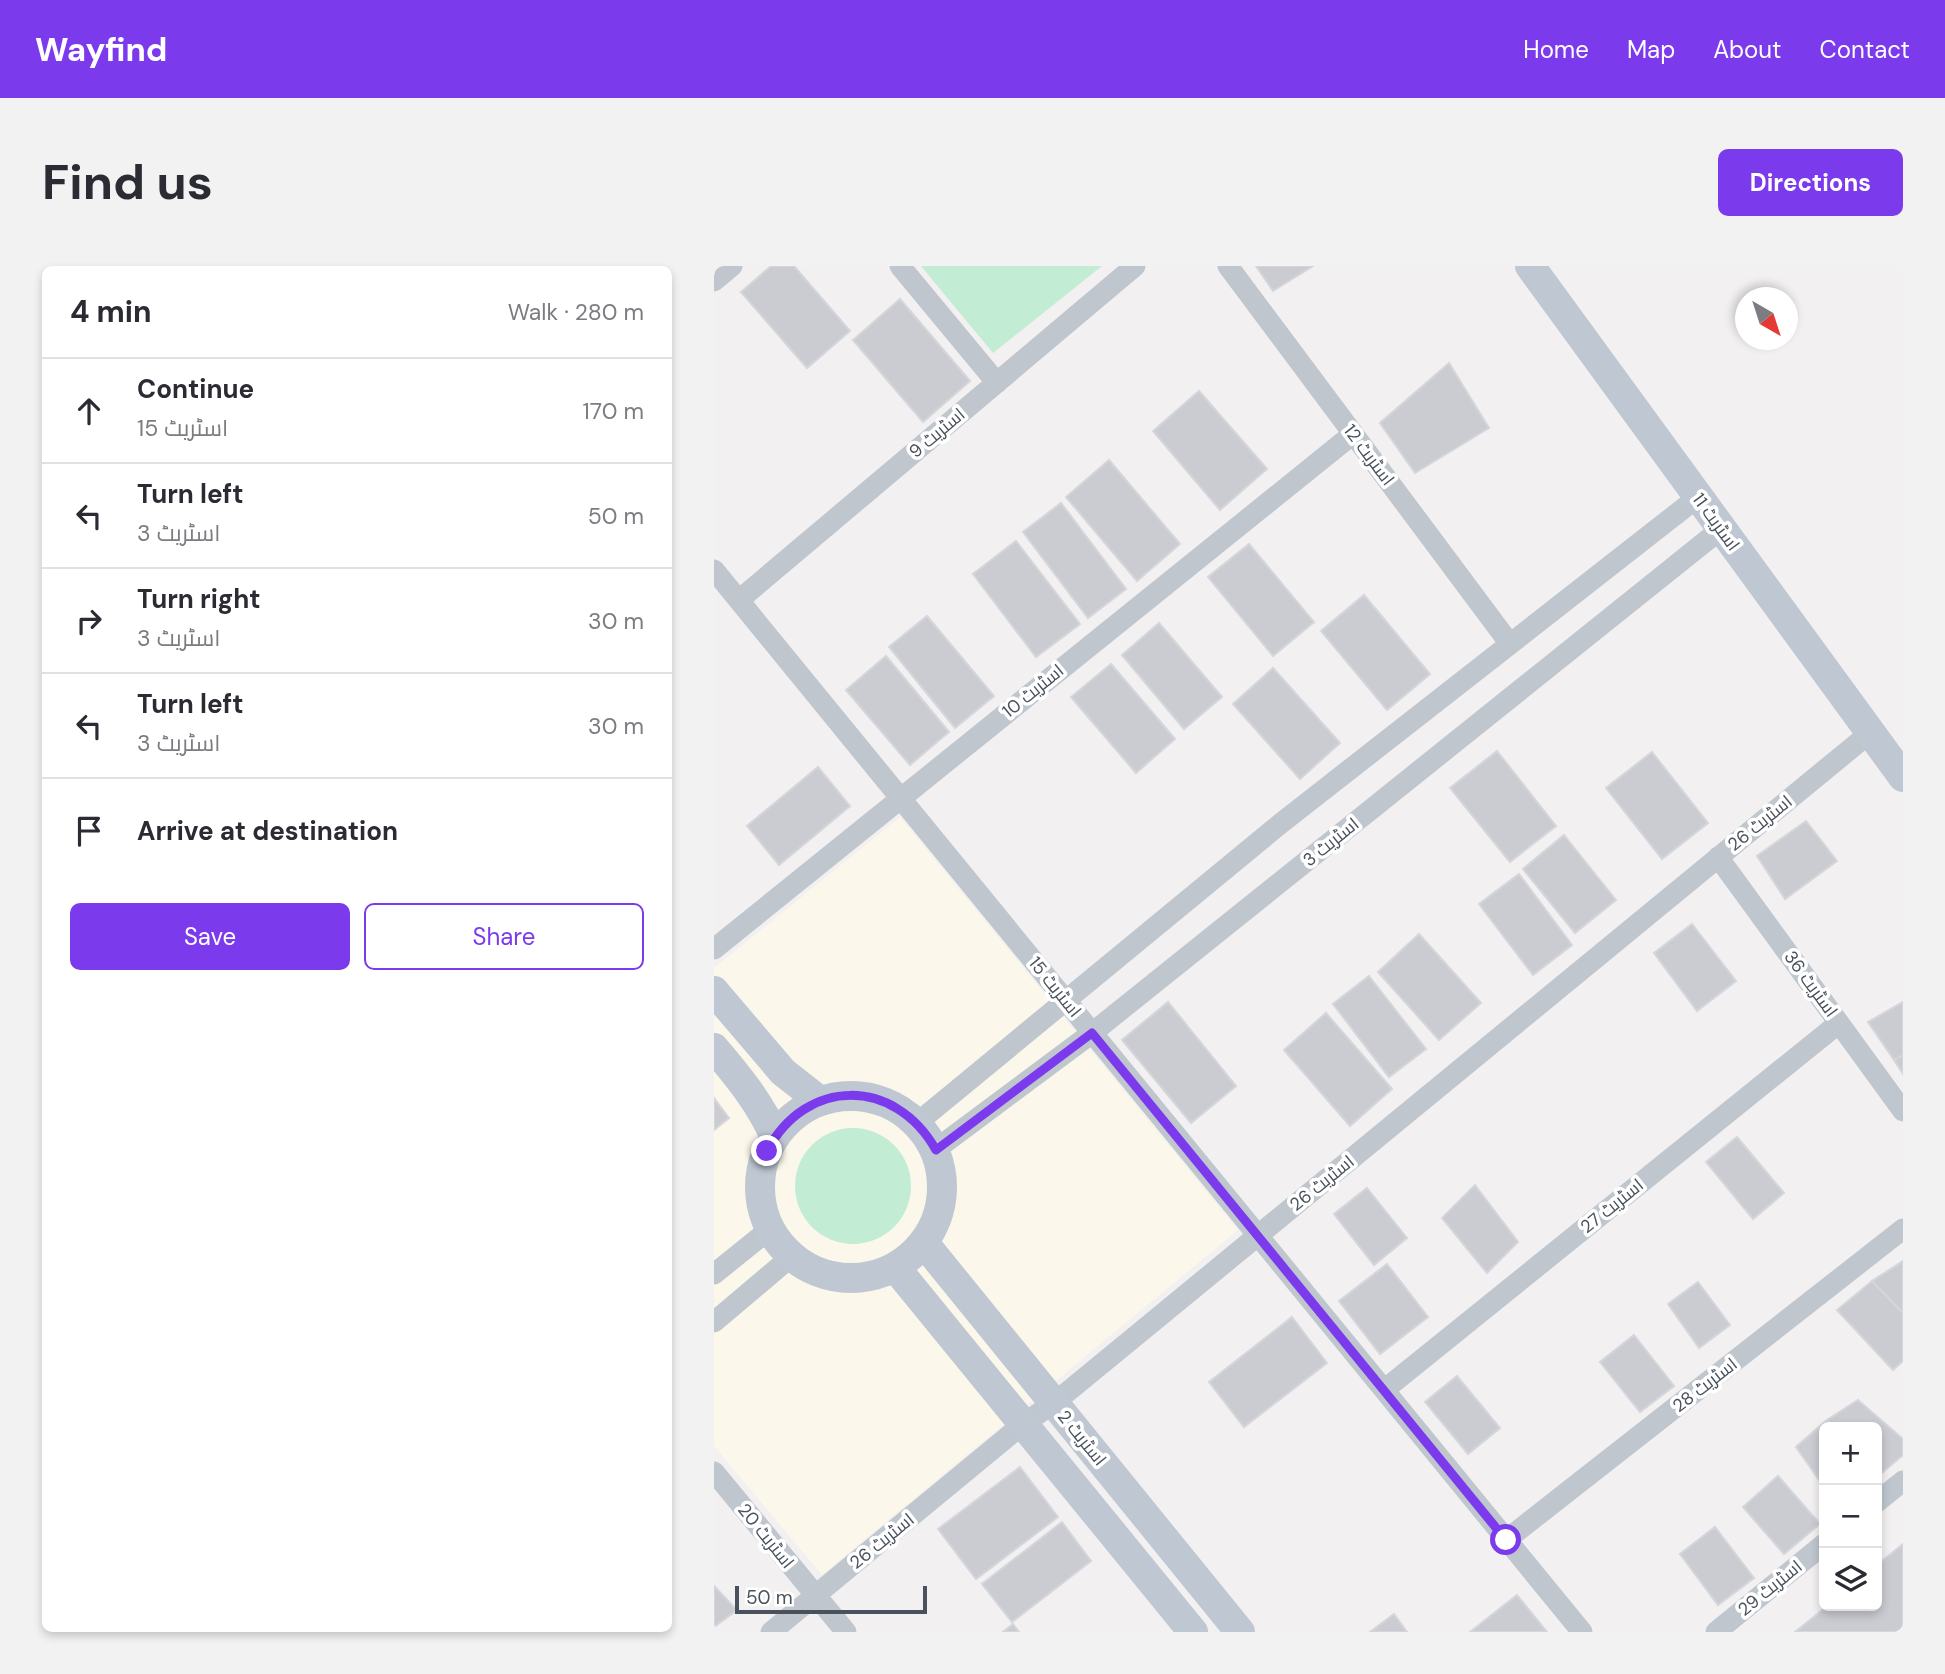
<!DOCTYPE html>
<html lang="en">
<head>
<meta charset="utf-8">
<style>
	body { margin:0; font-family:"DM Sans",Cairo,sans-serif; background:#f2f2f3; color:#2b2b33 }
	.controls { position:absolute; right:21px; bottom:21px; display:grid; overflow:hidden; border-radius:10px; box-shadow:0 4px 10px #0003 }
	.controls button { width:63px; height:63px; display:grid; place-items:center; padding:0; border:0; border-bottom:2px solid #e1e1e2; background:#fff; color:#2b2b33; font:35px sans-serif }
	.compass { position:absolute; left:1021px; top:21px; width:63px; height:63px; border-radius:50%; background:#fff; box-shadow:0 4px 10px #0003; rotate:141deg }
	.scale { position:absolute; left:21px; bottom:18px; width:192px; box-sizing:border-box; padding-left:7px; border:4px solid #49525c; border-top:0; font-size:19px; line-height:24px; white-space:nowrap; color:#49525c; -webkit-text-stroke:5px #fff; paint-order:stroke }
	.stop { position:absolute; width:21px; height:21px; margin:-16px; border:5px solid #7c3aed; border-radius:50%; background:#fff }
	.stop.end { background:#7c3aed; border-color:#fff; box-shadow:0 2px 7px #0008 }
	.list { margin:0; padding:0; list-style:none }
	h2 { display:flex; justify-content:space-between; align-items:center; height:91px; margin:0; padding:0 28px; font-size:30px }
	h2 small { font-size:23px; font-weight:400; color:#7c7c81 }
	.list li { display:grid; grid-template-columns:46px 1fr auto; gap:21px; align-items:center; box-sizing:border-box; height:105px; padding:0 28px; border-top:2px solid #e1e1e2 }
	.list b { display:block; font-size:26px; white-space:nowrap }
	.list p { margin:0; font-size:23px; white-space:nowrap; color:#7c7c81 }
	.list em { font-size:23px; font-style:normal; color:#7c7c81 }
	.actions { display:flex; gap:14px; padding:21px 28px }
	.actions a { flex:1; padding:16px 0; border:2px solid #7c3aed; border-radius:10px; text-align:center; font-size:24px; color:#7c3aed }
	.actions .main { background:#7c3aed; color:#fff }
	.icon { flex:none; width:38px; height:38px; fill:none; stroke:currentColor; stroke-width:2; stroke-linecap:round; stroke-linejoin:round }
	.map { position:relative; flex:none; width:1189px; height:1366px; overflow:hidden; border-radius:10px }
	header { display:flex; align-items:center; gap:42px; box-sizing:border-box; height:98px; padding:0 35px; background:#7c3aed; color:#fff }
	header strong { font-size:33px }
	nav { display:flex; gap:38px; margin-inline-start:auto; font-size:24px }
	.intro { display:flex; align-items:center; justify-content:space-between; box-sizing:border-box; height:168px; padding:0 42px }
	h1 { margin:0; font-size:49px }
	.button { padding:18px 32px; border-radius:10px; background:#7c3aed; color:#fff; font-size:24px; font-weight:700 }
	main { display:flex; gap:42px; padding:0 42px }
	aside { flex:1; background:#fff; border-radius:10px; box-shadow:0 4px 10px #0003 }
	.map>svg:first-child { display:block }
</style>
</head>
<body>
<header>
<strong>Wayfind</strong>
<nav><a>Home</a><a>Map</a><a>About</a><a>Contact</a></nav>
</header>
<div class="intro"><h1>Find us</h1><a class="button">Directions</a></div>
<main>
<aside>
<h2>4 min<small>Walk · 280 m</small></h2>
<ul class="list">
<li><svg class="icon" aria-label="ahead" viewBox="0 0 24 24"><path d="M12 20V5M6 11l6-6 6 6"/></svg><div><b>Continue</b><p>اسٹریٹ 15</p></div><em>170 m</em></li>
<li><svg class="icon" aria-label="left" viewBox="0 0 24 24"><path d="M17 20v-9H6M10 6l-5 5 5 5"/></svg><div><b>Turn left</b><p>اسٹریٹ 3</p></div><em>50 m</em></li>
<li><svg class="icon" aria-label="right" viewBox="0 0 24 24"><path d="M7 20v-9h11M14 6l5 5-5 5"/></svg><div><b>Turn right</b><p>اسٹریٹ 3</p></div><em>30 m</em></li>
<li><svg class="icon" aria-label="left" viewBox="0 0 24 24"><path d="M17 20v-9H6M10 6l-5 5 5 5"/></svg><div><b>Turn left</b><p>اسٹریٹ 3</p></div><em>30 m</em></li>
<li><svg class="icon" aria-label="arrive" viewBox="0 0 24 24"><path d="M6 21V4h12l-3 4 3 4H6"/></svg><div><b>Arrive at destination</b></div></li>
</ul>
<div class="actions"><a class="main">Save</a><a>Share</a></div>
</aside>
<div class="map">
<svg width="1189" height="1366" viewBox="0 0 1189 1366">
	<rect width="100%" height="100%" fill="#f2f0f0"/>
	<path fill="#fbf7eb" d="M 186,551 L 524,964 L 108,1309 L 0,1180 L 0,702 Z"/>
	<path fill="#c2ecd4" d="M 207,0 L 388,0 L 279,87 Z
		M81 920a58 58 0 1 1 116 0a58 58 0 1 1-116 0Z"/>
	<path fill="#caccd2" stroke="#d4d6db" stroke-width="2" d="M 57,0 L 80,0 L 136,65 L 93,102 L 27,26 Z
		M 542,0 L 599,0 L 559,25 Z
		M 186,33 L 256,115 L 209,156 L 139,74 Z
		M 735,97 L 775,162 L 701,207 L 666,157 Z
		M 485,125 L 553,203 L 506,244 L 439,165 Z
		M 395,194 L 466,278 L 423,315 L 352,231 Z
		M 347,237 L 412,323 L 374,352 L 309,266 Z
		M 302,275 L 366,358 L 322,391 L 259,308 Z
		M 535,278 L 600,356 L 559,390 L 494,311 Z
		M 650,329 L 716,408 L 673,444 L 607,365 Z
		M 213,350 L 280,430 L 241,462 L 175,381 Z
		M 445,357 L 508,431 L 470,463 L 408,389 Z
		M 172,390 L 235,466 L 196,499 L 132,424 Z
		M 397,398 L 461,473 L 422,507 L 357,431 Z
		M 559,402 L 626,477 L 586,513 L 519,438 Z
		M 783,485 L 842,560 L 796,596 L 736,522 Z
		M 938,486 L 994,557 L 948,593 L 892,522 Z
		M 104,501 L 136,540 L 65,599 L 33,560 Z
		M 1092,555 L 1123,595 L 1071,633 L 1043,590 Z
		M 850,569 L 902,634 L 861,667 L 809,603 Z
		M 805,608 L 858,679 L 819,709 L 765,638 Z
		M 978,658 L 1022,715 L 983,745 L 940,687 Z
		M 705,668 L 767,737 L 725,774 L 664,706 Z
		M 655,710 L 712,783 L 675,811 L 619,738 Z
		M 454,736 L 522,820 L 477,857 L 408,774 Z
		M 1189,736 L 1189,789 L 1180,794 L 1154,756 Z
		M 612,747 L 678,823 L 636,860 L 570,784 Z
		M 1189,789 L 1189,808 L 1180,794 Z
		M 0,832 L 15,852 L 0,864 Z
		M 1023,871 L 1070,927 L 1039,953 L 992,896 Z
		M 761,919 L 804,976 L 773,1007 L 728,952 Z
		M 653,922 L 693,972 L 660,999 L 620,948 Z
		M 1189,995 L 1189,1047 L 1158,1015 Z
		M 673,998 L 714,1051 L 666,1088 L 625,1035 Z
		M 1158,1015 L 1189,1047 L 1189,1095 L 1179,1104 L 1123,1044 Z
		M 984,1016 L 1016,1059 L 985,1082 L 954,1038 Z
		M 578,1051 L 613,1097 L 530,1161 L 495,1116 Z
		M 920,1069 L 960,1120 L 926,1146 L 886,1096 Z
		M 743,1110 L 786,1162 L 754,1188 L 711,1136 Z
		M 1144,1134 L 1189,1173 L 1189,1189 L 1163,1211 L 1163,1161 L 1119,1161 L 1113,1154 Z
		M 1113,1154 L 1119,1161 L 1110,1161 L 1110,1221 L 1082,1181 Z
		M 306,1201 L 344,1251 L 262,1313 L 224,1263 Z
		M 1064,1210 L 1106,1258 L 1070,1288 L 1029,1241 Z
		M 348,1256 L 377,1295 L 298,1356 L 268,1318 Z
		M 1001,1261 L 1040,1312 L 1004,1339 L 966,1288 Z
		M 1189,1278 L 1189,1366 L 1081,1366 L 1113,1340 L 1163,1340 L 1163,1299 Z
		M 0,1320 L 23,1344 L 0,1361 Z
		M 803,1329 L 833,1366 L 756,1366 Z
		M 680,1348 L 693,1366 L 656,1366 Z
		M 299,1358 L 305,1366 L 289,1366 Z"/>
	<g fill="none" stroke-linecap="round" stroke-linejoin="round">
		<path stroke="#bfc6cd" stroke-width="21" d="M 186,0 L 283,117
			M 514,0 L 796,378
			M 0,15 L 18,0
			M 0,304 L 868,1366
			M 25,334 L 421,0
			M 1004,591 L 1189,845
			M 0,683 L 639,168
			M 203,857 L 566,558 L 984,231
			M 221,884 L 378,767 L 1007,263
			M 0,1008 L 56,963
			M 0,1056 L 78,990
			M 670,1124 L 1125,757
			M 0,1206 L 132,1366
			M 1163,1236 L 1189,1215
			M 792,1274 L 1189,963
			M 57,1366 L 309,1158 L 340,1137 L 1157,466
			M 1002,1366 L 1110,1278"/>
		<path stroke="#bfc7d2" stroke-width="30" d="M 816,0 L 1189,511
			M 0,725 L 69,806 L 106,835
			M 0,782 C 24,810 46,837 61,871
			M46 921a91 91 0 1 1 182 0a91 91 0 1 1-182 0Z
			M 210,977 L 526,1366
			M 181,1001 L 479,1366"/>
	</g>
	<g fill="none" stroke-linecap="round" stroke-linejoin="round">
		<path stroke="#7c3aed" stroke-width="9" d="M 53,885 C 92,811 181,811 222,884 L 378,767 L 792,1274"/>
	</g>
	<g text-anchor="middle" dominant-baseline="central" stroke-width="7" stroke-linejoin="round" paint-order="stroke">
		<g font-size="18" fill="#49525c" stroke="#fff">
			<text transform="translate(223 167) rotate(-40)">اسٹریٹ 9</text>
			<text transform="translate(655 189) rotate(53)">اسٹریٹ 12</text>
			<text transform="translate(1002 256) rotate(54)">اسٹریٹ 11</text>
			<text transform="translate(319 425) rotate(-39)">اسٹریٹ 10</text>
			<text transform="translate(1046 557) rotate(-39)">اسٹریٹ 26</text>
			<text transform="translate(617 576) rotate(-39)">اسٹریٹ 3</text>
			<text transform="translate(1097 718) rotate(54)">اسٹریٹ 36</text>
			<text transform="translate(341 721) rotate(51)">اسٹریٹ 15</text>
			<text transform="translate(608 917) rotate(-39)">اسٹریٹ 26</text>
			<text transform="translate(898 940) rotate(-39)">اسٹریٹ 27</text>
			<text transform="translate(991 1119) rotate(-38)">اسٹریٹ 28</text>
			<text transform="translate(368 1172) rotate(51)">اسٹریٹ 2</text>
			<text transform="translate(52 1270) rotate(51)">اسٹریٹ 20</text>
			<text transform="translate(168 1275) rotate(-39)">اسٹریٹ 26</text>
			<text transform="translate(1056 1322) rotate(-39)">اسٹریٹ 29</text>
		</g>
	</g>
</svg>
<div class="controls">
<button>+</button>
<button>−</button>
<button><svg class="icon" aria-label="layers" viewBox="0 0 24 24"><path d="M12 4l9 5-9 5-9-5zM3 14l9 5 9-5"/></svg></button>
</div>
<svg class="compass" viewBox="-18 -18 36 36"><path d="M0-13l5 13h-10z" fill="#e53935"/><path d="M0 13l5-13h-10z" fill="#7c7c81"/></svg>
<div class="scale">50 m</div>
<div class="stop" style="left:792px;top:1274px"></div>
<div class="stop end" style="left:53px;top:885px"></div>
</div>
</main>
</body>
</html>
